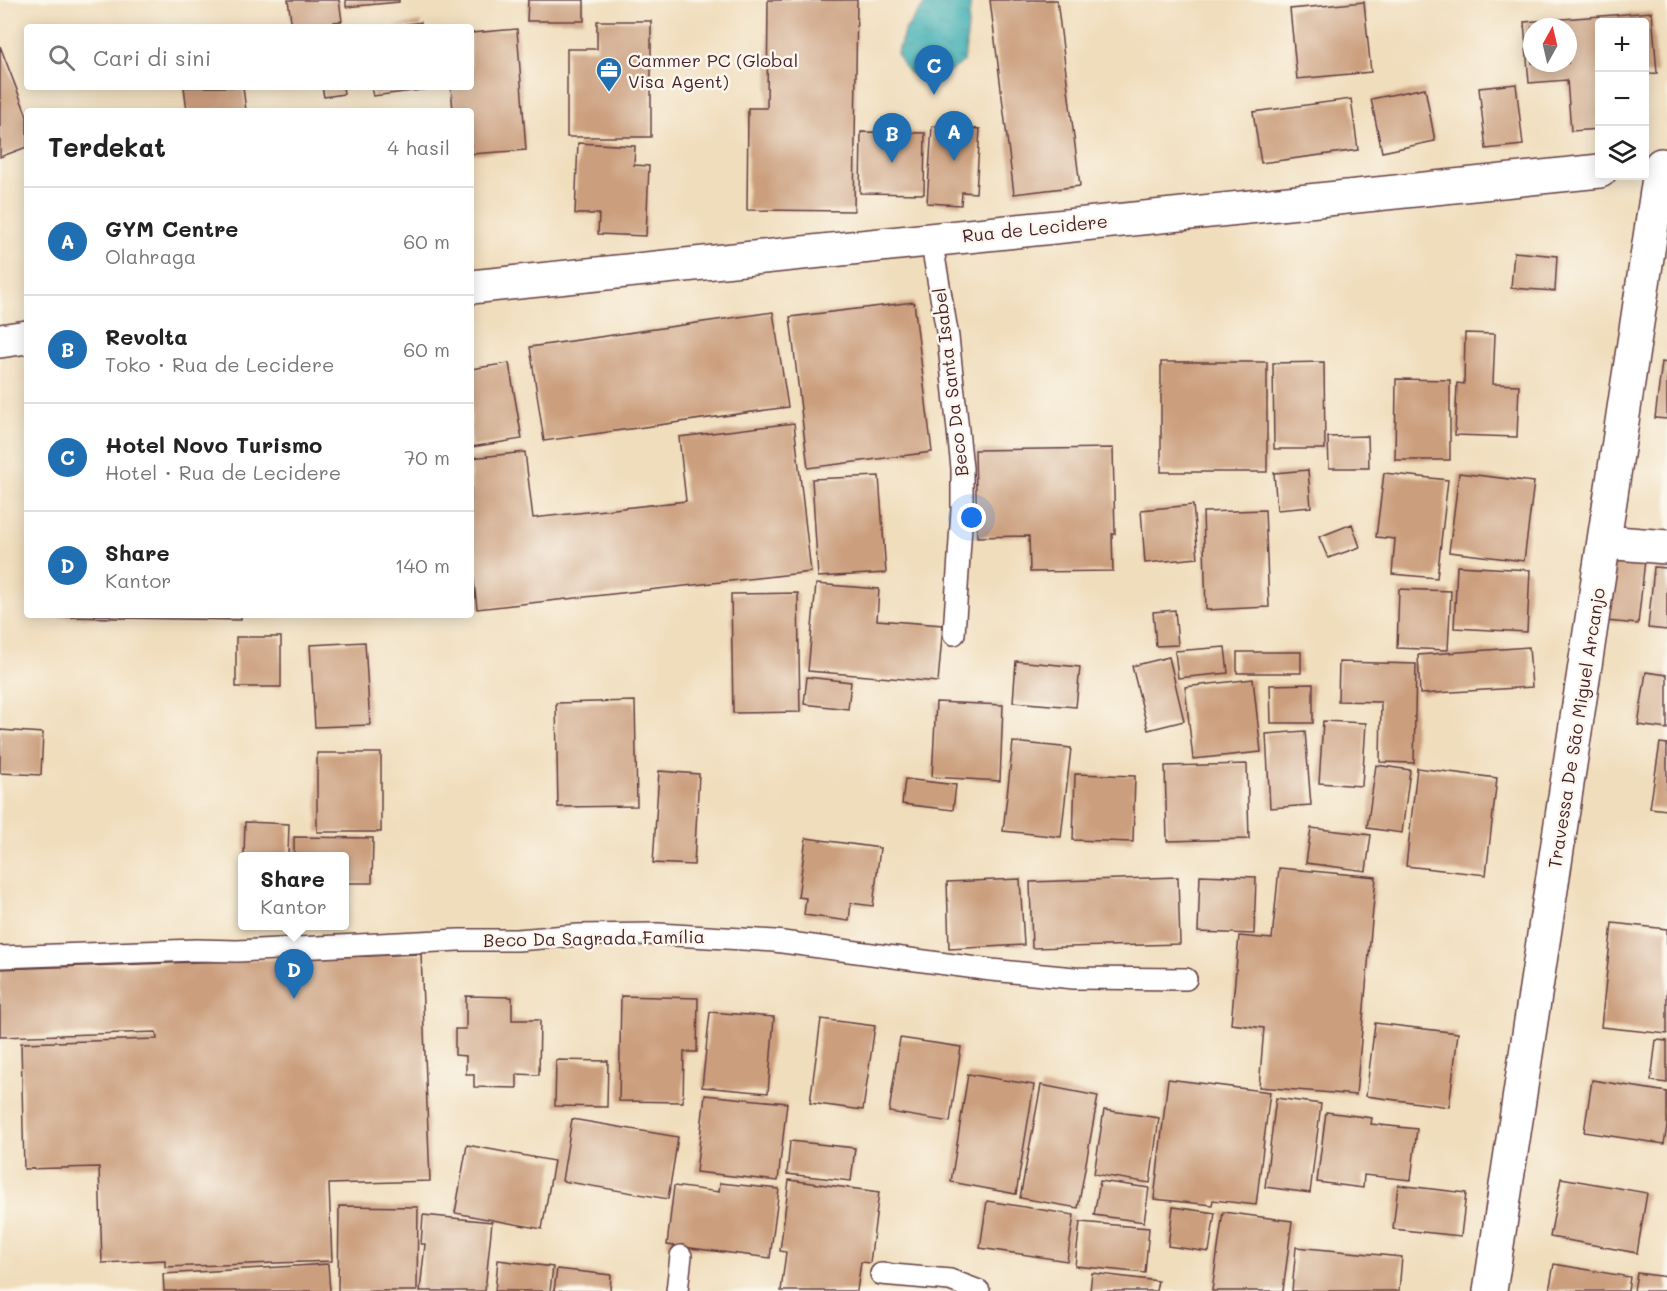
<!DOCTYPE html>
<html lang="id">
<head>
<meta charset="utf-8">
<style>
	body { margin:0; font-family:Mali,sans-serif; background:#f6f6f6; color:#222 }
	.controls { position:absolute; right:18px; top:18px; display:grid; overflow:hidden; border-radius:6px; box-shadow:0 3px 15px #0003 }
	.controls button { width:54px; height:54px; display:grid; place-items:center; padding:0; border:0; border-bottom:2px solid #e0e0e0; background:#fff; color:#222; font:30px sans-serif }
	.compass { position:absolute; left:1523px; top:18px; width:54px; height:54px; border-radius:50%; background:#fff; box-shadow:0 3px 15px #0003; rotate:8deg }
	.you { position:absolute; left:972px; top:518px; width:21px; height:21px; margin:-15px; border:4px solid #fff; border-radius:50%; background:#1a73e8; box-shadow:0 0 0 9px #1a73e833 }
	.badge { display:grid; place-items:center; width:39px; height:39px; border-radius:50%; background:#1f6fb2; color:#fff; font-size:20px; font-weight:700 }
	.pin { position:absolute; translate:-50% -50px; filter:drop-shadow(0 2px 3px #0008) }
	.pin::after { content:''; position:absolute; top:32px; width:21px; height:18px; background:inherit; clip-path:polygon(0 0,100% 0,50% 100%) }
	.popup { position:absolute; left:238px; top:852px; width:111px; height:78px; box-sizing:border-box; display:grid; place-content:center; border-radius:6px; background:#fff; filter:drop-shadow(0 2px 4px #0005); font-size:20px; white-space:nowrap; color:#767676 }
	.popup b { font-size:22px; color:#222 }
	.popup::after { content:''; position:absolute; left:50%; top:100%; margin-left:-12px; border:12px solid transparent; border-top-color:#fff }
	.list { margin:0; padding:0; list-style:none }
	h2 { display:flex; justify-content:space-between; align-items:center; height:78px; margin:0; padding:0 24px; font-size:26px }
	h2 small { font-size:20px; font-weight:400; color:#767676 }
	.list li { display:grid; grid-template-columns:39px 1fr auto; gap:18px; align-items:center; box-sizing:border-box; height:108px; padding:0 24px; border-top:2px solid #e0e0e0 }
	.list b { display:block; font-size:22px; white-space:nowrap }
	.list p { margin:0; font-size:20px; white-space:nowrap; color:#767676 }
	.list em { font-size:20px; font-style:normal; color:#767676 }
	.icon { flex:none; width:33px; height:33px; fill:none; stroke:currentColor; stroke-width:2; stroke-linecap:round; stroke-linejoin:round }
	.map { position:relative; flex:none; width:1667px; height:1291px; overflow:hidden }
	.search { position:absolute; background:#fff; box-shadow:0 3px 15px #0003; left:24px; top:24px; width:450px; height:66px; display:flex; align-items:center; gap:15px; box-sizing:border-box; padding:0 21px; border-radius:6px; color:#767676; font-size:22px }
	.panel { position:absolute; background:#fff; box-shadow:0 3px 15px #0003; left:24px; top:108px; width:450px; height:510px; border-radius:6px }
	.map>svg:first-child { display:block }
</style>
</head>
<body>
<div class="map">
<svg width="1667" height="1291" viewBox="0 0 1667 1291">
	<defs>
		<pattern id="water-ripples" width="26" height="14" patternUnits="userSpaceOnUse" patternTransform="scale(1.5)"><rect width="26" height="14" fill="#39abb1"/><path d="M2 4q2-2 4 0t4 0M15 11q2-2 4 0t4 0" fill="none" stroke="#328b90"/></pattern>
	</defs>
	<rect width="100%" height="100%" fill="#fbf7ec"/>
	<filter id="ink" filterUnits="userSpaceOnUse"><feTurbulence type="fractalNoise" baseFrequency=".0167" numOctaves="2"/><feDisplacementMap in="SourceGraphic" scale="12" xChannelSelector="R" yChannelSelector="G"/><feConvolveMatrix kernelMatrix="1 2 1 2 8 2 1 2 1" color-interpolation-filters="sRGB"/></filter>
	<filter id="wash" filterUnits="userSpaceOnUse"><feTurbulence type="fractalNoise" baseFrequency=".008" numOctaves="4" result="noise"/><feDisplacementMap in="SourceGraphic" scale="24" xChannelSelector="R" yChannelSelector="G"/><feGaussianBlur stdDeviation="1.35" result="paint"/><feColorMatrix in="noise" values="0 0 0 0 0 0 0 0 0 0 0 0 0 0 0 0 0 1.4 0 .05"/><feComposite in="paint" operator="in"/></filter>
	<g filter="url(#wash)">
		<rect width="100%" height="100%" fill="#f0ddbc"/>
		<path fill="url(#water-ripples)" stroke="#42656e" stroke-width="1.5" d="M 928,0 L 971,0 L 964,61 L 937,80 C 913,77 907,77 897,53 L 905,30 Z"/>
		<g id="blocks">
			<path fill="#cb9e7d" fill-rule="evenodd" d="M 288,0 L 339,0 L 342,21 L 334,22 L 335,27 L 314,27 L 313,24 L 292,27 Z
				M 346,0 L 399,0 L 399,2 L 346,7 Z
				M 528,0 L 584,0 L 584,21 L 527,21 Z
				M 768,0 L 857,0 L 854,211 L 747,210 L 748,108 L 767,108 Z
				M 990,0 L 1057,0 L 1080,186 L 1014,194 Z
				M 1364,2 L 1371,72 L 1297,79 L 1290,9 Z
				M 1652,12 L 1657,73 L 1644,74 L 1644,22 L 1600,22 L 1600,129 L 1571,131 L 1567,80 L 1529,83 L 1524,22 ZM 1532,27 L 1568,27 L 1568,63 L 1532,63 Z
				M 597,21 L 651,21 L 651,137 L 567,137 L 567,49 L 597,49 Z
				M 421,22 L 421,27 L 395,27 L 395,26 Z
				M 517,29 L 526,150 L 471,154 L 471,111 L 453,111 L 451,87 L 471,87 L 471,33 Z
				M 0,46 L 27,116 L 27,147 L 0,157 Z
				M 1516,84 L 1523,145 L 1486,149 L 1479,88 Z
				M 184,87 L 243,87 L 246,111 L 187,111 Z
				M 322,87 L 343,87 L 344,94 L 324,97 Z
				M 371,87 L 429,87 L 430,89 L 373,96 Z
				M 1425,88 L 1435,141 L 1382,152 L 1371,99 Z
				M 1351,99 L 1358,150 L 1261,163 L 1253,112 Z
				M 932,126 L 980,129 L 976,193 L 962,192 L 961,205 L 927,203 Z
				M 861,132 L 925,133 L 924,194 L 860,193 Z
				M 578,143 L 635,146 L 634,165 L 649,166 L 646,236 L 598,234 L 599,214 L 575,214 Z
				M 1514,252 L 1557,256 L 1555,291 L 1511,288 Z
				M 914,302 L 932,452 L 808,468 L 790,317 Z
				M 773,312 L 788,407 L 544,441 L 530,347 Z
				M 1465,333 L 1495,334 L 1493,384 L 1519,385 L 1517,437 L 1455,435 L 1457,383 L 1464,384 Z
				M 1161,362 L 1267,362 L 1267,472 L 1161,472 Z
				M 1324,362 L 1325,449 L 1274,449 L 1273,363 Z
				M 1662,362 L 1667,363 L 1667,419 L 1655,418 Z
				M 509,363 L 522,439 L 471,447 L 471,369 Z
				M 1396,379 L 1450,380 L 1450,460 L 1395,460 Z
				M 794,423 L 811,572 L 477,609 L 471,553 L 471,458 L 525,452 L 533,518 L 686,501 L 679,437 Z
				M 1368,436 L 1369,468 L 1329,468 L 1328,437 Z
				M 1113,448 L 1115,534 L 1112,534 L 1113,571 L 1030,572 L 1029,536 L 977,537 L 975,450 Z
				M 1308,470 L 1311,507 L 1277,510 L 1274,473 Z
				M 1384,473 L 1448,480 L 1437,578 L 1392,574 L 1395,539 L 1376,537 Z
				M 1459,473 L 1534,482 L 1524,561 L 1449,552 Z
				M 879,476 L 886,573 L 818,577 L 812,479 Z
				M 1193,505 L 1198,558 L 1145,563 L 1141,510 Z
				M 1265,510 L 1269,607 L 1206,610 L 1203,512 Z
				M 1352,524 L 1360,547 L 1328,558 L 1319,537 Z
				M 1613,557 L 1645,560 L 1638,624 L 1606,621 Z
				M 1457,566 L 1530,570 L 1527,632 L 1454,628 Z
				M 1654,567 L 1667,568 L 1667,630 L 1648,628 Z
				M 816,584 L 879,589 L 877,620 L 943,625 L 938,682 L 808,671 Z
				M 1399,589 L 1451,591 L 1448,650 L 1397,648 Z
				M 798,593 L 800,712 L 733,713 L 731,594 Z
				M 1175,610 L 1178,645 L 1156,646 L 1153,612 Z
				M 58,615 L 241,615 L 241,620 L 58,617 Z
				M 236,637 L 281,637 L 281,687 L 236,687 Z
				M 365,642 L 370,725 L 315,727 L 310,645 Z
				M 1225,647 L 1228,673 L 1178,678 L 1175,651 Z
				M 1529,647 L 1532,687 L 1420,694 L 1418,655 Z
				M 1237,652 L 1301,652 L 1301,673 L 1237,673 Z
				M 1169,657 L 1184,721 L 1148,730 L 1132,666 Z
				M 1016,661 L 1080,667 L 1076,707 L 1013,702 Z
				M 1339,662 L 1416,664 L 1414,763 L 1380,762 L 1381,702 L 1338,701 Z
				M 1646,672 L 1667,675 L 1667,729 L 1638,725 Z
				M 807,677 L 851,682 L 848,709 L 804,704 Z
				M 1253,679 L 1261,752 L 1193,759 L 1185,687 Z
				M 1313,684 L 1313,723 L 1271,723 L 1270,685 Z
				M 635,701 L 637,806 L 558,807 L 556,703 Z
				M 936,702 L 1003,705 L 1000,781 L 932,777 Z
				M 1323,721 L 1366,723 L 1362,786 L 1319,783 Z
				M 0,730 L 43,733 L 41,775 L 0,773 Z
				M 1305,731 L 1311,805 L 1270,808 L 1266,734 Z
				M 1013,742 L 1071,748 L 1061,837 L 1003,831 Z
				M 1660,743 L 1667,744 L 1667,810 L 1650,808 Z
				M 317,753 L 381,753 L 381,832 L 317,832 Z
				M 1247,764 L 1249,839 L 1167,841 L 1165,766 Z
				M 1376,765 L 1410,770 L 1402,833 L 1367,828 Z
				M 1417,768 L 1497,778 L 1486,875 L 1406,866 Z
				M 659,771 L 699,774 L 694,865 L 653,863 Z
				M 1075,774 L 1135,776 L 1133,842 L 1073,840 Z
				M 905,779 L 956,785 L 953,810 L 902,804 Z
				M 245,822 L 289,824 L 288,856 L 244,856 Z
				M 1311,828 L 1371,835 L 1366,871 L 1306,863 Z
				M 294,837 L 373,838 L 372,883 L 345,883 L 345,856 L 294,856 Z
				M 806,838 L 880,848 L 873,906 L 851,903 L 849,921 L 804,915 L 806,898 L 798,897 Z
				M 1279,868 L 1376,877 L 1356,1095 L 1259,1087 L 1264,1028 L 1231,1024 L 1239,936 L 1272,939 Z
				M 1200,875 L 1256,877 L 1254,934 L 1198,932 Z
				M 1178,877 L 1180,944 L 1032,948 L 1030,882 Z
				M 1020,879 L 1024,945 L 949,949 L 947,882 Z
				M 1612,923 L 1667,929 L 1667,1034 L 1601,1027 Z
				M 421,954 L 430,1181 L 329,1184 L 332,1261 L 165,1267 L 165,1260 L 102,1263 L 99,1167 L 24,1169 L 21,1043 L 157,1039 L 156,1032 L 0,1037 L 0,969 Z
				M 466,996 L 512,997 L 512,1020 L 540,1020 L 539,1075 L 517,1074 L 517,1088 L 474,1087 L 474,1074 L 466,1074 L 466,1056 L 455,1055 L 455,1029 L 466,1029 Z
				M 621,996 L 698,998 L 697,1052 L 684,1052 L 683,1102 L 619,1101 Z
				M 710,1012 L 774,1017 L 768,1093 L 702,1087 Z
				M 821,1019 L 875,1026 L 863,1110 L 810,1103 Z
				M 1375,1023 L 1458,1033 L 1449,1107 L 1366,1096 Z
				M 900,1038 L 961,1047 L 950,1122 L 889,1112 Z
				M 1656,1040 L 1667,1041 L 1667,1083 L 1651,1081 Z
				M 556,1060 L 608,1061 L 607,1107 L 555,1106 Z
				M 968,1074 L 1034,1085 L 1016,1194 L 951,1182 Z
				M 1168,1079 L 1270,1092 L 1256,1205 L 1213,1200 L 1212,1205 L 1154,1199 Z
				M 1592,1080 L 1667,1092 L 1667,1126 L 1664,1144 L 1584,1132 Z
				M 1041,1085 L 1098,1096 L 1078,1208 L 1020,1198 Z
				M 705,1095 L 787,1103 L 778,1181 L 696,1172 Z
				M 1276,1098 L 1321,1104 L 1310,1193 L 1265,1187 Z
				M 1104,1110 L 1159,1118 L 1150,1183 L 1094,1174 Z
				M 1326,1112 L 1372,1118 L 1371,1124 L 1417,1129 L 1411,1180 L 1364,1175 L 1363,1188 L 1317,1182 Z
				M 572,1119 L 678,1137 L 668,1199 L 562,1181 Z
				M 790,1141 L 855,1148 L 851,1181 L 787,1174 Z
				M 467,1145 L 554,1161 L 542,1229 L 455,1213 Z
				M 1561,1178 L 1647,1193 L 1637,1253 L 1550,1237 Z
				M 789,1180 L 879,1192 L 870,1263 L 861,1262 L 857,1291 L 781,1291 L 786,1252 L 780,1251 Z
				M 1100,1181 L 1149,1188 L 1144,1222 L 1094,1215 Z
				M 720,1183 L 779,1189 L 770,1258 L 667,1245 L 674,1186 L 719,1192 Z
				M 1398,1185 L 1466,1193 L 1461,1236 L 1393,1229 Z
				M 987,1201 L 1074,1215 L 1067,1261 L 980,1248 Z
				M 339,1206 L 418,1207 L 417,1291 L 338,1291 Z
				M 1173,1207 L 1215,1213 L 1209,1252 L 1168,1246 Z
				M 1223,1212 L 1292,1221 L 1283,1291 L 1212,1291 Z
				M 423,1215 L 492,1222 L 485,1291 L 420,1291 L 425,1244 L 421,1244 Z
				M 1080,1222 L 1149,1228 L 1145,1273 L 1075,1266 Z
				M 1296,1247 L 1402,1257 L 1399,1291 L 1292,1291 Z
				M 498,1260 L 553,1267 L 550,1291 L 495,1291 Z
				M 328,1264 L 330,1291 L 164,1291 L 163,1274 Z
				M 1554,1264 L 1630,1277 L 1628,1291 L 1549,1291 Z
				M 557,1269 L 611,1275 L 610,1291 L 554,1291 Z
				M 1092,1273 L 1158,1281 L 1156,1291 L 1090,1291 Z
				M 1637,1273 L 1667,1277 L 1667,1291 L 1634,1291 Z"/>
		</g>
	</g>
	<g filter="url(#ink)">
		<use href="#blocks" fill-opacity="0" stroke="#633c41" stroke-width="1.5"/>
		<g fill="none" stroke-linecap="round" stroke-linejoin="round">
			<g stroke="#633c41" stroke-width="24">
				<path id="lane" d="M 931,239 L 948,337 L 962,468 L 962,510 L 954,634
					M 0,957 L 196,950 L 237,951 L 459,940 L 517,940 L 579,935 L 658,934 L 775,941 L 991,970 L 1074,978 L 1186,979
					M 881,1274 L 950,1280 L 979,1291
					M 677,1291 L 681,1256"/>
			</g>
			<g stroke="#633c41" stroke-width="36">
				<path id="street" d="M 471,287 L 1600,171
					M 0,341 L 27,337
					M 1604,542 L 1667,547
					M 1490,1291 L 1661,165"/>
			</g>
			<use href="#lane" stroke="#fff" stroke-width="21"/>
			<use href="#street" stroke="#fff" stroke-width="33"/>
		</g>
	</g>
	<defs>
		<g id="office-pin" transform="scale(1.35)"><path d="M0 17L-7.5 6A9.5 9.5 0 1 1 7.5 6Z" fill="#1f6fb2" stroke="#fbf7ec"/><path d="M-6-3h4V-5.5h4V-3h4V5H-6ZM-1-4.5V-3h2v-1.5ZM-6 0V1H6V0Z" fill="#fff"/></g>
	</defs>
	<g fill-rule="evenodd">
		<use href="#office-pin" x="609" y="70"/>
	</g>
	<g text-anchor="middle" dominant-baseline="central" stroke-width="5" stroke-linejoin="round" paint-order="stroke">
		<g font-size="18" fill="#4a1f2b" stroke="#fbf7ec" text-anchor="start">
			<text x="628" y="60">Cammer PC (Global<tspan x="628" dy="21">Visa Agent)</tspan></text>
		</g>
		<g font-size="18" fill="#4a1f2b" stroke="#fbf7ec">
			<text transform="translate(1035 228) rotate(-6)">Rua de Lecidere</text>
			<text transform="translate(950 382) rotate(-97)">Beco Da Santa Isabel</text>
			<text transform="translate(1576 728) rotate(-81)">Travessa De São Miguel Arcanjo</text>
			<text transform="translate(594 938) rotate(-1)">Beco Da Sagrada Família</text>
		</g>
	</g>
</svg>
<div class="controls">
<button>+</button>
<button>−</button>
<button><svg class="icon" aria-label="layers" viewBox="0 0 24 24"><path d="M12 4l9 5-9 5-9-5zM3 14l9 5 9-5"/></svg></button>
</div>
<svg class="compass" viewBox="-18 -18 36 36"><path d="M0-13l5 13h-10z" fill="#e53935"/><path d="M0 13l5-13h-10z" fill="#767676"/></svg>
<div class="you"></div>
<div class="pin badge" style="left:954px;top:161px">A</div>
<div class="pin badge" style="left:892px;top:163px">B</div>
<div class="pin badge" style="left:934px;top:95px">C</div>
<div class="pin badge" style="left:294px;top:999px">D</div>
<div class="popup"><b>Share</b>Kantor</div>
<div class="search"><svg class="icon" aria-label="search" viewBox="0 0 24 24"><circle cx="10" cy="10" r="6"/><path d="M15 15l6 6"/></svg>Cari di sini</div>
<section class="panel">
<h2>Terdekat<small>4 hasil</small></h2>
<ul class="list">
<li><span class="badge">A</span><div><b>GYM Centre</b><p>Olahraga</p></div><em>60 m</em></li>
<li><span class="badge">B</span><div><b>Revolta</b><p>Toko · Rua de Lecidere</p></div><em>60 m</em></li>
<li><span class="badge">C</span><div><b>Hotel Novo Turismo</b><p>Hotel · Rua de Lecidere</p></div><em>70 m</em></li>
<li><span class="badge">D</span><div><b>Share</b><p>Kantor</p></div><em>140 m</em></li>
</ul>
</section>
</div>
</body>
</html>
